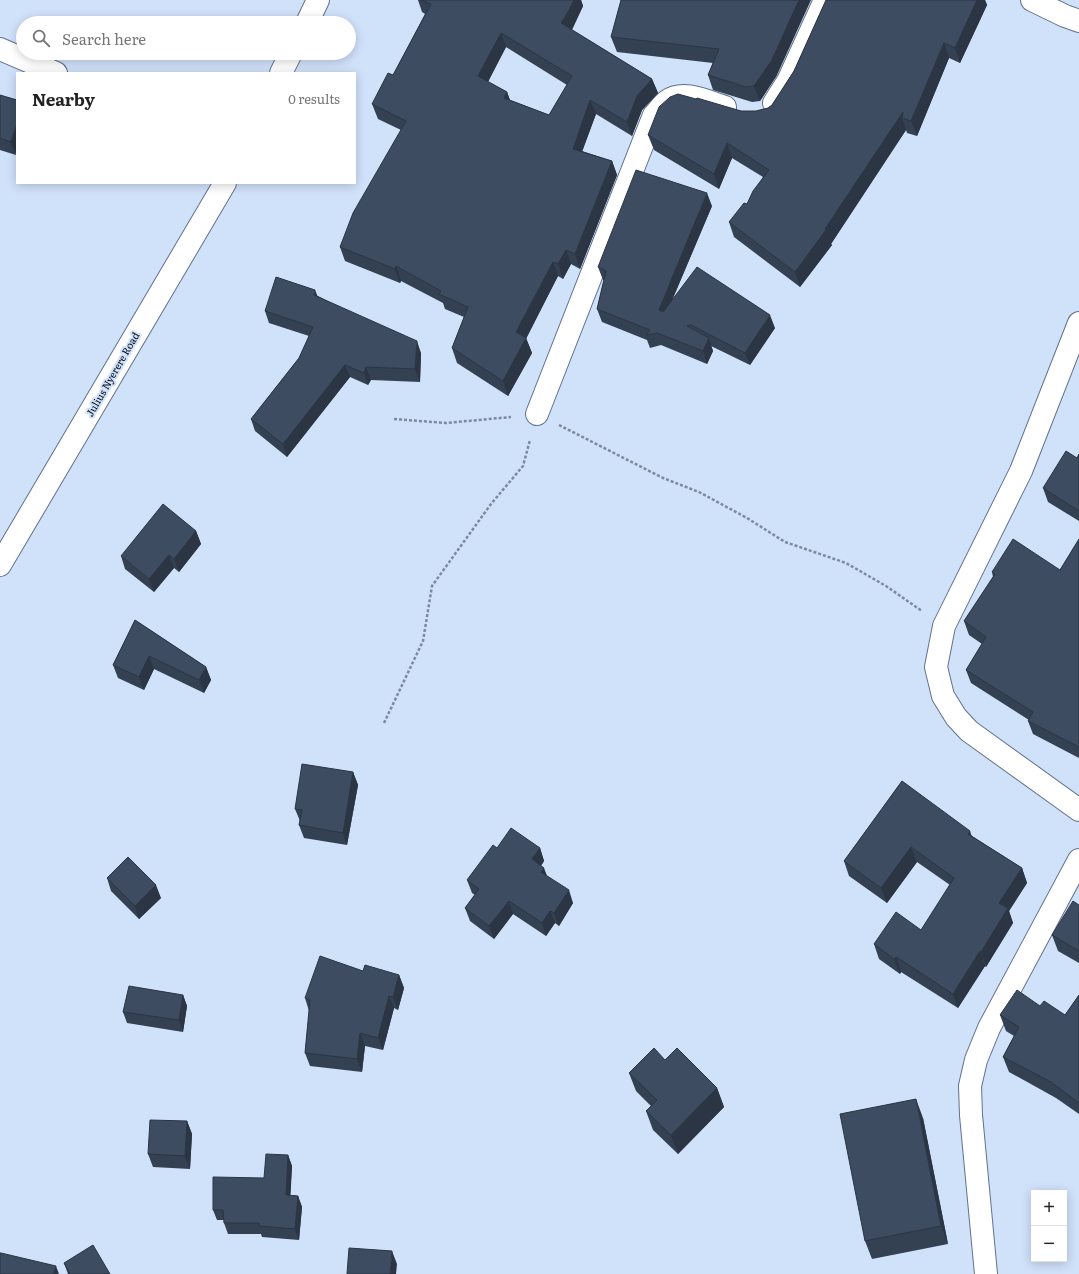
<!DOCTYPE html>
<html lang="en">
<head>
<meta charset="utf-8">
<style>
	body { margin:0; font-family:Literata,serif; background:#f6f6f6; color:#222 }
	.controls { position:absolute; right:12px; bottom:12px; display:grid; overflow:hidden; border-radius:0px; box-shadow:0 2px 10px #0003 }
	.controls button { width:36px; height:36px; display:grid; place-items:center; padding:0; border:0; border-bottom:1px solid #e0e0e0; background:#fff; color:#222; font:20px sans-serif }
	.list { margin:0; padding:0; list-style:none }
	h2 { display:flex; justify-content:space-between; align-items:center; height:52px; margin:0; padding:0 16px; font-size:17px }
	h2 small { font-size:13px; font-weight:400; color:#767676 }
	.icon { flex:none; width:22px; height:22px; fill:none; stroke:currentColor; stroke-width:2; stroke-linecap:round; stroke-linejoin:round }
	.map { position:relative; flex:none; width:1079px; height:1274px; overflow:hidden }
	.search { position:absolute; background:#fff; box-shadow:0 2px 10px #0003; left:16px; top:16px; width:340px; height:44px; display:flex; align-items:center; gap:10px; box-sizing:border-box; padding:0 14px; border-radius:22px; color:#767676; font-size:15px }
	.panel { position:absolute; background:#fff; box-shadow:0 2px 10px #0003; left:16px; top:72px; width:340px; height:112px; border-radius:0px }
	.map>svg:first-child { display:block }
</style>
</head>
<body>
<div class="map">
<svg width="1079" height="1274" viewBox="0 0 1079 1274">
	<rect width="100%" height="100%" fill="#d0e1fa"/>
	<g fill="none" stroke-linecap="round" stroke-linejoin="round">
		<g stroke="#60728e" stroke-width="24">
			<path id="minor" d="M 1032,0 L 1065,16 L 1079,21
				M 0,49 L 56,73
				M 774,103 L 788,81 L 825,0
				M 1079,323 L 1021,471 L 944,626 L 936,667 L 943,696 L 956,717 L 969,731 L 1079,810
				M 537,414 L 654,115 C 658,111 662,105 667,101 C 684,89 708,102 725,107
				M 986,1274 L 971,1115 L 970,1086 L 976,1060 L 989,1028 L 1079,860"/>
		</g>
		<g stroke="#60728e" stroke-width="24">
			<path id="highway" d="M 307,23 L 318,0
				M 281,73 L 291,53
				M 0,565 L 225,183"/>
		</g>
		<path stroke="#7d8a9d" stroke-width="2.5" stroke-dasharray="3 2" stroke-linecap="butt" d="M 394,419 L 446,423 L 511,417
			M 559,425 L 663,478 L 699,492 L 747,518 L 785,542 L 846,563 L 886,586 L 922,611
			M 384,723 L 423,641 L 432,586 L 491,504 L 523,466 L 530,440"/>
		<use href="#minor" stroke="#fff" stroke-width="22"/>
		<use href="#highway" stroke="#fff" stroke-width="22"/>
	</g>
	<path fill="#344153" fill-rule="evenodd" d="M 418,0 L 581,0 L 583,6 L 572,30 L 652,79 L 658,93 L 642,110 L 632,136 L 596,114 L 582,151 L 612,161 L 617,175 L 580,269 L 571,264 L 563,279 L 558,276 L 526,338 L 532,353 L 508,396 L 457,363 L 452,348 L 464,317 L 445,309 L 443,303 L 401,281 L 400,283 L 345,261 L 340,247 L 401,130 L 378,119 L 372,104 L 393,75 L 425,14 L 422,12 ZM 506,47 L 567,85 L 549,115 L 510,100 L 507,92 L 488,82 Z
		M 621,0 L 777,75 L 760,101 L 752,102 L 713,90 L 708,75 L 713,63 L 617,52 L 611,37 Z
		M 826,0 L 985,0 L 987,5 L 960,63 L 949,58 L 917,136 L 907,133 L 906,130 L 831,244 L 832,245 L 800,287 L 734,237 L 729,222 L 747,204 L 763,177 L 732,158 L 719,189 L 654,150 L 648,135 L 696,99 L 741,111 L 756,111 L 768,108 L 772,105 L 794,71 Z
		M 0,95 L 16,155 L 0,150 Z
		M 712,206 L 672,300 L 775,328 L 750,365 L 711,346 L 713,351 L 707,364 L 661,345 L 650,348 L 647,340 L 602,322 L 597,309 L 604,280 L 603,280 L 598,267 Z
		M 318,296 L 421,353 L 420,382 L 371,380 L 368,385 L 350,377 L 287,457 L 255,431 L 251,419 L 299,358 L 309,336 L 269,323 L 265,311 Z
		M 1079,454 L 1079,521 L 1048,502 L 1043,488 L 1077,458 Z
		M 196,531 L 201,544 L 179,572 L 174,568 L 154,592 L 125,569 L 121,556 Z
		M 1079,539 L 1079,758 L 1033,734 L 1028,721 L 1029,720 L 971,683 L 966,670 L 982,644 L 969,635 L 964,621 L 993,577 L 992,572 L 1060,570 Z
		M 135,620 L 206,667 L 211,680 L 204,693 L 154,669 L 144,690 L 118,678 L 113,665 Z
		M 353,772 L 358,785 L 347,845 L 304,838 L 299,825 L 300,821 L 295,809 Z
		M 902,781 L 972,836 L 1022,868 L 1027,883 L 1009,911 L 1013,923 L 986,967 L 985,966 L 958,1008 L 901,972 L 900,974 L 879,959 L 874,944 L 921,930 L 950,885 L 917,862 L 887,903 L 849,876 L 844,861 Z
		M 497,848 L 540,848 L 544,861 L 541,866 L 547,876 L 573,903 L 559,926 L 555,923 L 546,936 L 513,914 L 494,939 L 470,921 L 465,908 L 475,895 L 472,893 L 467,880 Z
		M 107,878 L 161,898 L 139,919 L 111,891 Z
		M 1079,905 L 1079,963 L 1058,951 L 1052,935 Z
		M 363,971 L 399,975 L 404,988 L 398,1010 L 394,1008 L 383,1050 L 365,1046 L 362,1072 L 310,1066 L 305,1053 L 309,1011 L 305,998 Z
		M 183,995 L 187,1006 L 183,1032 L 127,1023 L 123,1012 Z
		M 1079,995 L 1079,1114 L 1056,1098 L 1009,1072 L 1003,1057 L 1014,1036 L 1006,1031 L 1000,1015 L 1040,1006 L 1065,1015 Z
		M 665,1060 L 717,1088 L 724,1107 L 678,1154 L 653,1130 L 646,1111 L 651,1106 L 636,1091 L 629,1073 Z
		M 923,1118 L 948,1244 L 872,1259 L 865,1241 Z
		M 187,1121 L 192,1134 L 190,1169 L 153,1167 L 148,1154 Z
		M 288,1155 L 292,1166 L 290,1195 L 298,1196 L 302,1207 L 299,1240 L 262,1237 L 261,1234 L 228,1234 L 224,1223 L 224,1220 L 217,1220 L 213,1210 L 264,1178 Z
		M 64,1263 L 110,1274 L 68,1274 Z"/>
	<path fill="#2b3544" d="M 574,0 L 581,0 L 583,6 L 573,27 L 567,38 L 561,23 Z
		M 799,0 L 811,0 L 777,75 L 760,101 L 754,86 Z
		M 977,0 L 985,0 L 987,5 L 960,63 L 955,48 Z
		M 501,33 L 506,47 L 483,91 L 478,76 Z
		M 944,43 L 949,58 L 917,136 L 911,121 Z
		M 652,79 L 658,93 L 642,110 L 632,136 L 627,122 L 637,96 Z
		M 507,92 L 512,106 L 504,98 Z
		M 590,100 L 596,114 L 578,163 L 573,149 Z
		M 903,112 L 902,118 L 906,130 L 831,244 L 832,245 L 800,287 L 795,272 Z
		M 17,124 L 17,152 L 16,155 L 11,142 Z
		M 727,143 L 732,158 L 719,189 L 714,174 Z
		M 612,161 L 617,175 L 580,269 L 575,254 Z
		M 707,193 L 712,206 L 663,322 L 659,310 Z
		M 566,250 L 571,264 L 563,279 L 558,264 Z
		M 553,262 L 558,276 L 522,347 L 516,332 Z
		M 396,266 L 401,281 L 400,283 L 395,269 Z
		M 315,290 L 320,302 L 314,295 Z
		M 770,315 L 775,328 L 750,365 L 745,353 Z
		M 526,338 L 532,353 L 508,396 L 503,381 Z
		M 709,338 L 713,351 L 707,364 L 703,351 Z
		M 417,341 L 421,353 L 420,382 L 415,369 Z
		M 345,365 L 350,377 L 287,457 L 283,444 Z
		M 366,367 L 371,380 L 368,385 L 364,373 Z
		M 196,531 L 201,544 L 179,572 L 174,559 Z
		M 169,555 L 174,568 L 154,592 L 149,579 Z
		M 149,656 L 154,669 L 144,690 L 139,677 Z
		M 206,667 L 211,680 L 204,693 L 199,680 Z
		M 353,772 L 358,785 L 347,845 L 343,833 Z
		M 970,831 L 975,846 L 968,834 Z
		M 911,847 L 917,862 L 887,903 L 881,888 Z
		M 540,848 L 544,861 L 537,872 L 532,859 Z
		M 544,868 L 549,881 L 541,872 Z
		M 1022,868 L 1027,883 L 1009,911 L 1013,923 L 986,967 L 981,952 L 999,903 Z
		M 156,885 L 161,898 L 139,919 L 135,906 Z
		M 569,890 L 573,903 L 559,926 L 554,913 Z
		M 509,901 L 513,914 L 494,939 L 489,926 Z
		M 550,911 L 555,923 L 546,936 L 542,923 Z
		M 980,951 L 985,966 L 958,1008 L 953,994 Z
		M 896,957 L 901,972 L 900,974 L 894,959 Z
		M 399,975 L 404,988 L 398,1010 L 393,997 Z
		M 183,995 L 187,1006 L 183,1032 L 179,1020 Z
		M 389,996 L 394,1008 L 383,1050 L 378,1038 Z
		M 360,1033 L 365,1046 L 362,1072 L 357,1059 Z
		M 717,1088 L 724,1107 L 678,1154 L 671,1135 Z
		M 916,1099 L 923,1118 L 948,1244 L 941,1226 Z
		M 187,1121 L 192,1134 L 190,1169 L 185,1156 Z
		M 288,1155 L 292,1166 L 290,1206 L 286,1195 Z
		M 298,1196 L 302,1207 L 299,1240 L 295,1229 Z
		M 392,1251 L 397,1264 L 396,1274 L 390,1274 Z
		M 56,1266 L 59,1274 L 53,1274 Z"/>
	<path fill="#3d4c61" stroke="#2b3544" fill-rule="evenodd" d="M 421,0 L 574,0 L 568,12 L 561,23 L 652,79 L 637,96 L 627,122 L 590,100 L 573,149 L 612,161 L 575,254 L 566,250 L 558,264 L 553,262 L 516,332 L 526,338 L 503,381 L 452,348 L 468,307 L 439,294 L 441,291 L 396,266 L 395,269 L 340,247 L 353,213 L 406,121 L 372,104 L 388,73 L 393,75 L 431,4 ZM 501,33 L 572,76 L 549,115 L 504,98 L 507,92 L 478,76 Z
		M 621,0 L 799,0 L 772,60 L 754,86 L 746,87 L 708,75 L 719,49 L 611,37 Z
		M 826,0 L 977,0 L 955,48 L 944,43 L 911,121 L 902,118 L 903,112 L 825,229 L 826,230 L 795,272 L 729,222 L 744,203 L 747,204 L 753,191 L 769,170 L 727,143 L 714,174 L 648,135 L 659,107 L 670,97 L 678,94 L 696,99 L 697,98 L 741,111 L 756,111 L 768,108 L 772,105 L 794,71 Z
		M 0,95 L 17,100 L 17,124 L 11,142 L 0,138 Z
		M 636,170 L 707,193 L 659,310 L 663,312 L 697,267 L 770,315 L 745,353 L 691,325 L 687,326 L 709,338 L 703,351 L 657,333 L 646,335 L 650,330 L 597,309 L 606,271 L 598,267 Z
		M 276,277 L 315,290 L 314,295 L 417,341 L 415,369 L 366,367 L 364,373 L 345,365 L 283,444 L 251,419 L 299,358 L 313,327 L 265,311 Z
		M 1066,451 L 1077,458 L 1079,454 L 1079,511 L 1043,488 Z
		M 163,504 L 196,531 L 174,559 L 169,555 L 149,579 L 121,556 Z
		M 1013,539 L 1060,570 L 1079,539 L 1079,747 L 1028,721 L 1033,712 L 966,670 L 986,637 L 964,621 L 995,574 L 992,572 Z
		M 135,620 L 206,667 L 199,680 L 149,656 L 139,677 L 113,665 Z
		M 302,764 L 353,772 L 343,833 L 299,825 L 302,810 L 295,809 Z
		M 902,781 L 970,831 L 968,834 L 1022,868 L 999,903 L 1008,908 L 981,952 L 980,951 L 953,994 L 896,957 L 894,959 L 874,944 L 896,912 L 921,930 L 954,878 L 911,847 L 881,888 L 844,861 Z
		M 511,828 L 540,848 L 532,859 L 544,868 L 541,872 L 569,890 L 554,913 L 550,911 L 542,923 L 509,901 L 489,926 L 465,908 L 479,889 L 467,880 L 493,845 L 497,848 Z
		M 128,857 L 156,885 L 135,906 L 107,878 Z
		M 1073,901 L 1079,905 L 1079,951 L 1052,935 Z
		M 320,956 L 363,971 L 365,965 L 399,975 L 393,997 L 389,996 L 378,1038 L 360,1033 L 357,1059 L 305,1053 L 310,1000 L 305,998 Z
		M 129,986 L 183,995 L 179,1020 L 123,1012 Z
		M 1017,990 L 1040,1006 L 1044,1001 L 1065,1015 L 1079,995 L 1079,1103 L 1051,1082 L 1003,1057 L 1019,1027 L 1000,1015 Z
		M 654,1048 L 665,1060 L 677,1048 L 717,1088 L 671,1135 L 646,1111 L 657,1100 L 629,1073 Z
		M 916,1099 L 941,1226 L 865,1241 L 840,1114 Z
		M 150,1120 L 187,1121 L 185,1156 L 148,1154 Z
		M 266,1154 L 288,1155 L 286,1195 L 298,1196 L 295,1229 L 259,1226 L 259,1223 L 224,1223 L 223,1210 L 213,1210 L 213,1177 L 264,1178 Z
		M 93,1245 L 110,1274 L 70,1274 L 64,1263 Z
		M 349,1248 L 392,1251 L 390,1274 L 347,1274 Z
		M 0,1253 L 1,1253 L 56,1266 L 53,1274 L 0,1274 Z"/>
	<g text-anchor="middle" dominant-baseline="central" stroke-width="4" stroke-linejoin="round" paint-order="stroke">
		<g font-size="10" fill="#070e18" stroke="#d0e1fa">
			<text transform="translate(112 374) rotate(-60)">Julius Nyerere Road</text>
		</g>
	</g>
</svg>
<div class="controls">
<button>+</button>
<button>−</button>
</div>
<div class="search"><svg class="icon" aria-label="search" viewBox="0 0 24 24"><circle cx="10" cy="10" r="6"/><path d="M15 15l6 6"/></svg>Search here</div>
<section class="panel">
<h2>Nearby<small>0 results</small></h2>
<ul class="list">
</ul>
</section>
</div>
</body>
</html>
